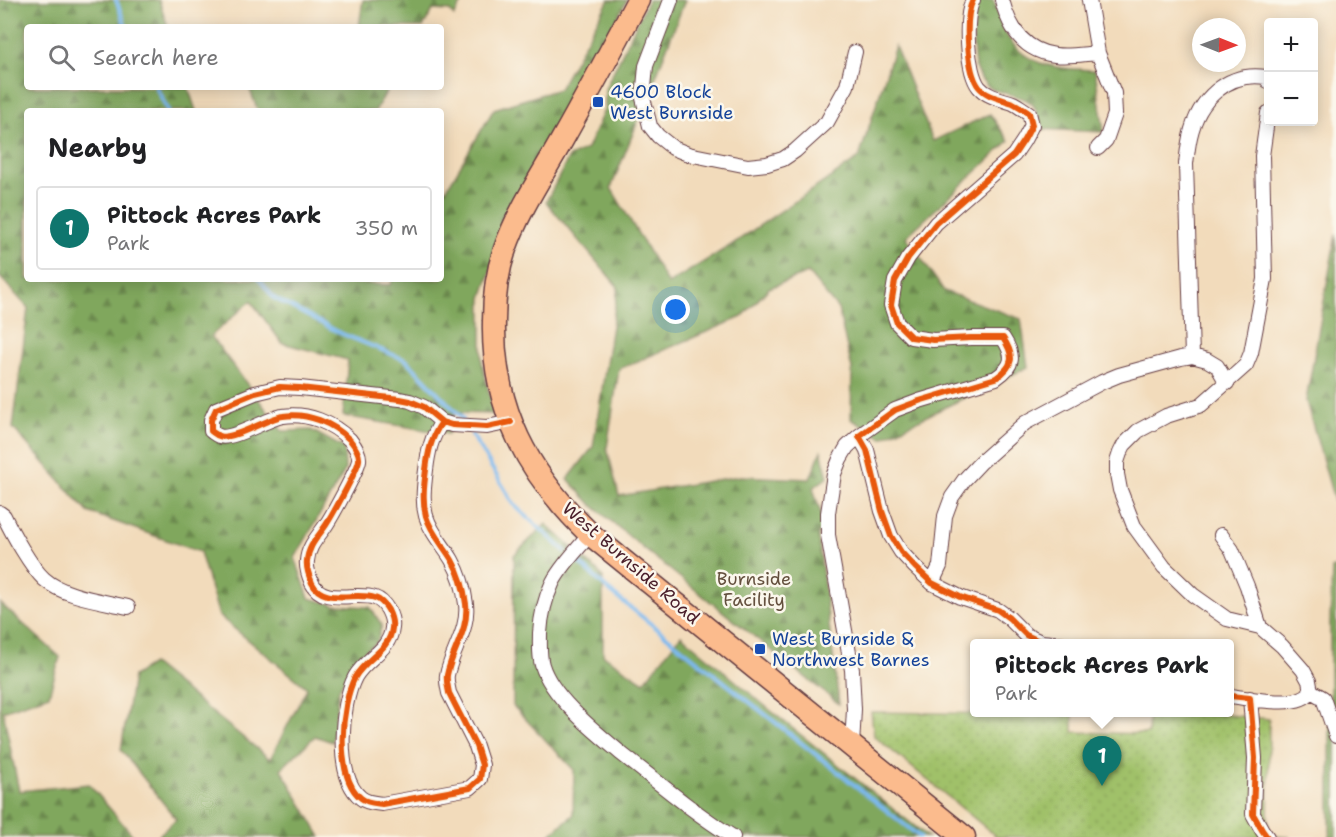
<!DOCTYPE html>
<html lang="en">
<head>
<meta charset="utf-8">
<style>
	body { margin:0; font-family:"Shantell Sans",sans-serif; background:#f2f2f2; color:#202124 }
	.controls { position:absolute; right:18px; top:18px; display:grid; overflow:hidden; border-radius:6px; box-shadow:0 3px 15px #0003 }
	.controls button { width:54px; height:54px; display:grid; place-items:center; padding:0; border:0; border-bottom:2px solid #e0e0e0; background:#fff; color:#202124; font:30px sans-serif }
	.compass { position:absolute; left:1192px; top:18px; width:54px; height:54px; border-radius:50%; background:#fff; box-shadow:0 3px 15px #0003; rotate:91deg }
	.you { position:absolute; left:676px; top:310px; width:21px; height:21px; margin:-15px; border:4px solid #fff; border-radius:50%; background:#1a73e8; box-shadow:0 0 0 9px #1a73e833 }
	.badge { display:grid; place-items:center; width:39px; height:39px; border-radius:50%; background:#0f766e; color:#fff; font-size:20px; font-weight:700 }
	.pin { position:absolute; translate:-50% -50px; filter:drop-shadow(0 2px 3px #0008) }
	.pin::after { content:''; position:absolute; top:32px; width:21px; height:18px; background:inherit; clip-path:polygon(0 0,100% 0,50% 100%) }
	.popup { position:absolute; left:970px; top:639px; width:264px; height:78px; box-sizing:border-box; display:grid; place-content:center; border-radius:6px; background:#fff; filter:drop-shadow(0 2px 4px #0005); font-size:20px; white-space:nowrap; color:#757577 }
	.popup b { font-size:22px; color:#202124 }
	.popup::after { content:''; position:absolute; left:50%; top:100%; margin-left:-12px; border:12px solid transparent; border-top-color:#fff }
	.list { margin:0; padding:0; list-style:none }
	h2 { display:flex; justify-content:space-between; align-items:center; height:78px; margin:0; padding:0 24px; font-size:26px }
	h2 small { font-size:20px; font-weight:400; color:#757577 }
	.list li { display:grid; grid-template-columns:39px 1fr auto; gap:18px; align-items:center; box-sizing:border-box; height:84px; margin:0 12px 12px; padding:0 12px; border:2px solid #e0e0e0; border-radius:6px }
	.list b { display:block; font-size:22px; white-space:nowrap }
	.list p { margin:0; font-size:20px; white-space:nowrap; color:#757577 }
	.list em { font-size:20px; font-style:normal; color:#757577 }
	.icon { flex:none; width:33px; height:33px; fill:none; stroke:currentColor; stroke-width:2; stroke-linecap:round; stroke-linejoin:round }
	.map { position:relative; flex:none; width:1336px; height:837px; overflow:hidden }
	.search { position:absolute; background:#fff; box-shadow:0 3px 15px #0003; left:24px; top:24px; width:420px; height:66px; display:flex; align-items:center; gap:15px; box-sizing:border-box; padding:0 21px; border-radius:6px; color:#757577; font-size:22px }
	.panel { position:absolute; background:#fff; box-shadow:0 3px 15px #0003; left:24px; top:108px; width:420px; height:174px; border-radius:6px }
	.map>svg:first-child { display:block }
</style>
</head>
<body>
<div class="map">
<svg width="1336" height="837" viewBox="0 0 1336 837">
	<defs>
		<pattern id="forest-firs" width="22" height="20" patternUnits="userSpaceOnUse" patternTransform="scale(1.5)"><rect width="22" height="20" fill="#80a75d"/><path d="M5 1l3.5 6h-7zM16 11l3.5 6h-7z" fill="#6b874d"/></pattern>
		<pattern id="park-dots" width="8" height="8" patternUnits="userSpaceOnUse" patternTransform="scale(1.5)"><rect width="8" height="8" fill="#a0c169"/><path d="M2 2h.1M6 6h.1" fill="none" stroke="#8ba55b" stroke-width="1.8" stroke-linecap="round"/></pattern>
	</defs>
	<rect width="100%" height="100%" fill="#fbf7ec"/>
	<filter id="ink" filterUnits="userSpaceOnUse"><feTurbulence type="fractalNoise" baseFrequency=".0167" numOctaves="2"/><feDisplacementMap in="SourceGraphic" scale="12" xChannelSelector="R" yChannelSelector="G"/><feConvolveMatrix kernelMatrix="1 2 1 2 8 2 1 2 1" color-interpolation-filters="sRGB"/></filter>
	<filter id="wash" filterUnits="userSpaceOnUse"><feTurbulence type="fractalNoise" baseFrequency=".008" numOctaves="4" result="noise"/><feDisplacementMap in="SourceGraphic" scale="24" xChannelSelector="R" yChannelSelector="G"/><feGaussianBlur stdDeviation="1.35" result="paint"/><feColorMatrix in="noise" values="0 0 0 0 0 0 0 0 0 0 0 0 0 0 0 0 0 1.4 0 .05"/><feComposite in="paint" operator="in"/></filter>
	<g filter="url(#wash)">
		<rect width="100%" height="100%" fill="#f2dbbb"/>
		<path fill="url(#forest-firs)" stroke="#656344" stroke-width="1.5" d="M 0,0 L 159,0 L 168,27 L 27,27 L 27,87 L 188,87 L 196,111 L 27,111 L 27,279 L 274,279 L 390,285 L 393,279 L 441,279 L 441,187 L 446,190 L 494,109 L 559,89 L 609,0 L 627,0 L 510,213 L 482,298 L 482,363 L 494,414 L 455,413 L 448,434 L 343,416 L 348,360 L 282,343 L 251,301 L 211,336 L 282,431 L 311,430 L 344,448 L 345,470 L 295,558 L 309,598 L 335,605 L 370,607 L 382,625 L 377,642 L 358,656 L 339,689 L 332,742 L 315,736 L 281,769 L 321,837 L 157,837 L 176,819 L 121,750 L 133,676 L 152,664 L 270,759 L 307,688 L 219,616 L 200,552 L 88,512 L 13,428 L 28,308 L 0,277 Z
			M 363,0 L 464,0 L 454,16 L 450,11 L 433,10 L 423,27 L 359,27 Z
			M 648,0 L 685,0 L 658,71 L 611,188 L 668,284 L 728,247 L 859,158 L 895,46 L 933,141 L 990,114 L 1009,141 L 906,237 L 944,291 L 1021,319 L 1028,367 L 882,438 L 851,419 L 852,369 L 838,309 L 808,273 L 769,288 L 742,317 L 619,369 L 607,448 L 619,496 L 740,476 L 810,479 L 821,451 L 828,477 L 813,488 L 823,520 L 818,536 L 839,704 L 644,549 L 592,505 L 568,479 L 593,447 L 618,287 L 546,202 L 569,157 L 587,149 L 605,108 L 605,89 Z
			M 977,0 L 993,0 C 999,10 999,21 1004,31 C 1025,69 1058,68 1095,70 L 1104,132 L 1036,129 C 1046,86 998,102 984,82 C 980,78 976,71 975,66 C 972,46 974,19 977,0 Z
			M 249,87 L 389,87 L 375,111 L 258,111 Z
			M 1336,234 L 1336,507 L 1306,401 Z
			M 546,524 L 603,576 L 603,655 L 644,682 L 681,635 L 770,710 L 928,837 L 547,837 L 573,815 L 574,770 L 513,706 L 514,555 Z
			M 1332,568 L 1336,568 L 1336,837 L 1330,837 L 1330,624 Z
			M 0,603 L 60,657 L 49,695 L 3,711 L 19,791 L 89,784 L 134,837 L 0,837 Z"/>
		<path fill="url(#park-dots)" stroke="#75704a" stroke-width="1.5" d="M 871,712 L 1073,715 L 1073,732 L 1148,734 L 1149,713 L 1206,713 L 1269,719 L 1268,836 L 1290,837 L 997,837 L 874,736 Z"/>
		<g fill="none" stroke-linecap="round" stroke-linejoin="round">
			<path stroke="#7cb9ef" stroke-width="4" d="M 116,0 L 126,27
				M 156,87 L 168,111
				M 259,279 L 274,298 L 340,333 L 406,360 L 463,419
				M 472,435 L 515,506 L 565,551
				M 575,559 L 612,593 L 920,837"/>
		</g>
	</g>
	<g filter="url(#ink)">
		<g fill="none" stroke-linecap="round" stroke-linejoin="round">
			<g stroke="#633b41" stroke-width="16">
				<path id="minor" d="M 671,0 L 646,66 L 643,98 L 650,126 L 658,136 L 673,148 L 688,154 L 748,166 L 767,164 L 783,159 L 795,151 L 827,122 L 847,86 L 855,52
					M 1002,0 C 1009,28 1024,51 1055,55 C 1069,57 1084,54 1098,53
					M 1089,0 L 1098,53 L 1114,93 L 1115,114 L 1106,140 L 1098,148
					M 1268,113 L 1262,156 L 1265,279 L 1251,353 L 1246,365 L 1201,405 L 1166,416 L 1138,431 L 1124,445 L 1120,453 L 1117,462 L 1117,474 L 1120,490 L 1134,526 L 1164,567 L 1193,595 L 1227,619 L 1260,627 L 1282,646 L 1303,670 L 1309,681 L 1311,691
					M 1192,356 L 1186,164 C 1187,155 1188,146 1190,137 C 1198,100 1227,71 1266,77 L 1268,81
					M 442,422 C 431,437 428,453 426,470 C 424,485 422,501 426,516 C 431,533 443,545 452,560 C 460,574 464,588 466,604 C 469,630 452,650 447,675 C 446,681 448,687 449,693 L 476,746 L 482,765 L 480,779 L 470,788 L 382,804 C 375,803 367,803 361,798 C 334,777 341,704 355,677 C 366,658 390,650 392,628 C 393,622 391,616 388,610 C 385,605 381,600 375,598 C 356,591 323,606 312,583 C 309,576 306,568 307,561 C 308,546 318,537 326,525 C 332,516 358,469 359,460 C 360,453 354,445 350,440 C 333,423 307,412 283,416 C 268,418 232,441 219,436 C 216,435 214,433 211,431 L 211,420 L 216,409 L 255,393 L 280,387 L 300,388 L 400,399 L 410,401 L 424,407 L 442,422 L 452,425 L 487,427 L 511,422
					M 859,436 L 867,450 L 882,511 L 891,536 L 901,552 L 915,567 L 932,583 L 960,597 L 998,610 L 1009,618 L 1026,635 L 1041,642 L 1064,644
					M 0,513 L 4,516 C 12,533 31,567 44,579 C 64,597 103,601 128,607
					M 590,534 C 579,548 559,568 552,584 C 545,599 541,617 540,633 C 540,643 539,655 542,665 C 552,698 597,733 623,755 C 659,783 694,813 733,837
					M 1221,535 L 1232,550 L 1247,586 L 1260,627
					M 932,583 L 940,566 L 945,516 L 952,497 L 964,480 L 981,462 L 1025,423 L 1102,382 L 1119,375 L 1181,358 L 1192,356 L 1207,360 L 1217,366 L 1227,383
					M 1311,691 L 1323,698 L 1336,736
					M 1230,696 C 1249,698 1299,710 1311,691
					M 1250,698 L 1255,758 L 1253,814 L 1262,830 L 1267,837
					M 852,746 L 854,709 L 852,670 L 828,535 L 828,513 L 834,474 L 840,459 L 847,447 L 859,436 L 895,410 L 919,401 L 996,378 C 1014,366 1015,356 1003,338 L 971,338 L 933,340 L 911,337 L 897,323 L 891,305 L 895,281 L 908,258 L 936,223 L 1014,155 L 1024,140 L 1032,125 L 1029,113 C 1024,110 1019,106 1013,103 C 1002,99 987,97 979,87 C 967,72 964,17 973,0"/>
			</g>
			<g stroke="#633b41" stroke-width="25">
				<path id="primary" d="M 638,0 C 613,47 588,94 562,140 C 542,176 518,211 505,249 C 497,272 494,297 494,321 C 492,409 528,474 590,534 L 964,837"/>
			</g>
			<use href="#minor" stroke="#fff" stroke-width="14"/>
			<use href="#primary" stroke="#fbbb8d" stroke-width="22"/>
			<g stroke="#fbf7ec" stroke-width="10">
				<path id="cycleway" d="M 973,0 C 964,17 967,72 979,87 C 987,97 1002,99 1013,103 C 1019,106 1024,110 1029,113 L 1032,125 L 1024,140 L 1014,155 L 936,223 L 908,258 L 895,281 L 891,305 L 897,323 L 911,337 L 933,340 L 971,338 L 1003,338 C 1015,356 1014,366 996,378 L 919,401 L 895,410 L 859,436 L 867,450 L 882,511 L 891,536 L 901,552 L 915,567 L 932,583 L 960,597 L 998,610 L 1009,618 L 1026,635 L 1041,642 L 1064,644
					M 442,422 C 431,437 428,453 426,470 C 424,485 422,501 426,516 C 431,533 443,545 452,560 C 460,574 464,588 466,604 C 469,630 452,650 447,675 C 446,681 448,687 449,693 L 476,746 L 482,765 L 480,779 L 470,788 L 382,804 C 375,803 367,803 361,798 C 334,777 341,704 355,677 C 366,658 390,650 392,628 C 393,622 391,616 388,610 C 385,605 381,600 375,598 C 356,591 323,606 312,583 C 309,576 306,568 307,561 C 308,546 318,537 326,525 C 332,516 358,469 359,460 C 360,453 354,445 350,440 C 333,423 307,412 283,416 C 268,418 232,441 219,436 C 216,435 214,433 211,431 L 211,420 L 216,409 L 255,393 L 280,387 L 300,388 L 400,399 L 410,401 L 424,407 L 442,422 L 452,425 L 487,427 L 511,422
					M 1230,696 L 1250,698 L 1255,758 L 1253,814 L 1262,830 L 1267,837"/>
			</g>
			<use href="#cycleway" stroke="#e8590c" stroke-width="6"/>
		</g>
	</g>
	<g fill="#1a4fb4" stroke="#fbf7ec" stroke-width="2">
		<rect x="592" y="96" width="12" height="12" rx="3"/>
		<rect x="754" y="643" width="12" height="12" rx="3"/>
	</g>
	<g text-anchor="middle" dominant-baseline="central" stroke-width="5" stroke-linejoin="round" paint-order="stroke">
		<g font-size="18" fill="#164399" stroke="#fbf7ec" text-anchor="start">
			<text x="610" y="92">4600 Block<tspan x="610" dy="21">West Burnside</tspan></text>
			<text x="772" y="639">West Burnside &amp;<tspan x="772" dy="21">Northwest Barnes</tspan></text>
		</g>
		<g font-size="18" fill="#4a1f2b" stroke="#fbf7ec">
			<text transform="translate(631 563) rotate(41)">West Burnside Road</text>
		</g>
		<g font-size="18" fill="#64503e" stroke="#fbf7ec">
			<text x="754" y="579">Burnside<tspan x="754" dy="21">Facility</tspan></text>
		</g>
	</g>
</svg>
<div class="controls">
<button>+</button>
<button>−</button>
</div>
<svg class="compass" viewBox="-18 -18 36 36"><path d="M0-13l5 13h-10z" fill="#e53935"/><path d="M0 13l5-13h-10z" fill="#757577"/></svg>
<div class="you"></div>
<div class="pin badge" style="left:1102px;top:786px">1</div>
<div class="popup"><b>Pittock Acres Park</b>Park</div>
<div class="search"><svg class="icon" aria-label="search" viewBox="0 0 24 24"><circle cx="10" cy="10" r="6"/><path d="M15 15l6 6"/></svg>Search here</div>
<section class="panel">
<h2>Nearby<small></small></h2>
<ul class="list">
<li><span class="badge">1</span><div><b>Pittock Acres Park</b><p>Park</p></div><em>350 m</em></li>
</ul>
</section>
</div>
</body>
</html>
